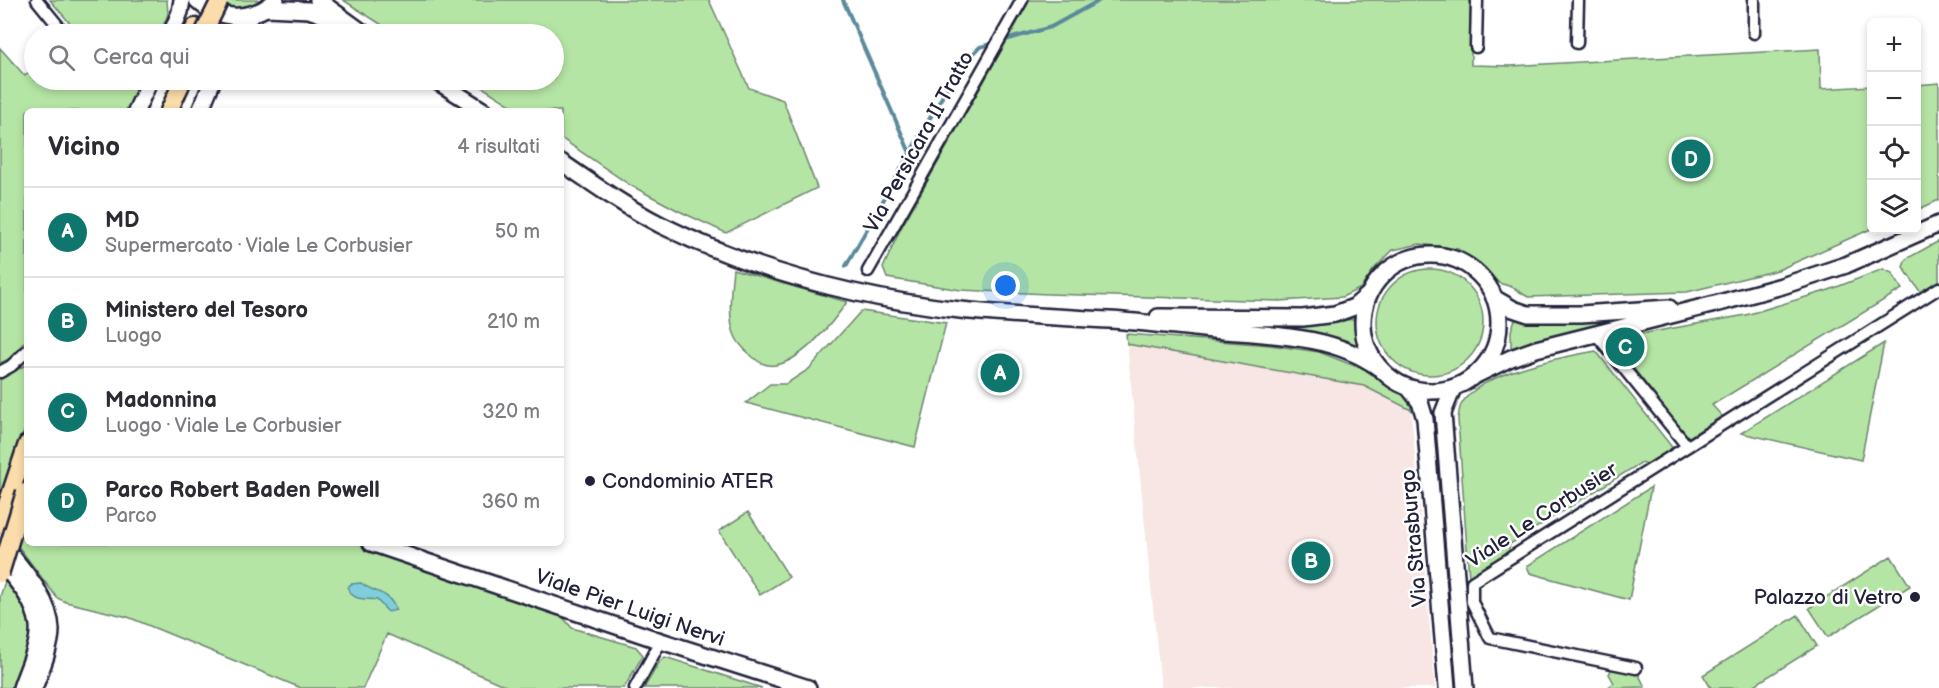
<!DOCTYPE html>
<html lang="it">
<head>
<meta charset="utf-8">
<style>
	body { margin:0; font-family:"Balsamiq Sans",sans-serif; background:#f7f7f7; color:#2b2b33 }
	.controls { position:absolute; right:18px; top:18px; display:grid; overflow:hidden; border-radius:9px; box-shadow:0 3px 9px #0003 }
	.controls button { width:54px; height:54px; display:grid; place-items:center; padding:0; border:0; border-bottom:2px solid #e1e1e2; background:#fff; color:#2b2b33; font:30px sans-serif }
	.you { position:absolute; left:1006px; top:286px; width:21px; height:21px; margin:-15px; border:4px solid #fff; border-radius:50%; background:#1a73e8; box-shadow:0 0 0 9px #1a73e833 }
	.badge { display:grid; place-items:center; width:39px; height:39px; border-radius:50%; background:#0f766e; color:#fff; font-size:20px; font-weight:700 }
	.pin { position:absolute; translate:-50% -50%; border:3px solid #fff; box-shadow:0 2px 6px #0006 }
	.list { margin:0; padding:0; list-style:none }
	h2 { display:flex; justify-content:space-between; align-items:center; height:78px; margin:0; padding:0 24px; font-size:26px }
	h2 small { font-size:20px; font-weight:400; color:#7c7c81 }
	.list li { display:grid; grid-template-columns:39px 1fr auto; gap:18px; align-items:center; box-sizing:border-box; height:90px; padding:0 24px; border-top:2px solid #e1e1e2 }
	.list b { display:block; font-size:22px; white-space:nowrap }
	.list p { margin:0; font-size:20px; white-space:nowrap; color:#7c7c81 }
	.list em { font-size:20px; font-style:normal; color:#7c7c81 }
	.icon { flex:none; width:33px; height:33px; fill:none; stroke:currentColor; stroke-width:2; stroke-linecap:round; stroke-linejoin:round }
	.map { position:relative; flex:none; width:1939px; height:688px; overflow:hidden }
	.search { position:absolute; background:#fff; box-shadow:0 3px 9px #0003; left:24px; top:24px; width:540px; height:66px; display:flex; align-items:center; gap:15px; box-sizing:border-box; padding:0 21px; border-radius:33px; color:#7c7c81; font-size:22px }
	.panel { position:absolute; background:#fff; box-shadow:0 3px 9px #0003; left:24px; top:108px; width:540px; height:438px; border-radius:9px }
	.map>svg:first-child { display:block }
</style>
</head>
<body>
<div class="map">
<svg width="1939" height="688" viewBox="0 0 1939 688">
	<rect width="100%" height="100%" fill="#fff"/>
	<filter id="ink" filterUnits="userSpaceOnUse"><feTurbulence type="fractalNoise" baseFrequency=".0167" numOctaves="2"/><feDisplacementMap in="SourceGraphic" scale="12" xChannelSelector="R" yChannelSelector="G"/><feConvolveMatrix kernelMatrix="1 2 1 2 8 2 1 2 1" color-interpolation-filters="sRGB"/></filter>
	<g filter="url(#ink)">
		<path fill="#f7e6e3" d="M 1127,344 L 1364,386 L 1411,410 L 1435,688 L 1161,688 Z"/>
		<path fill="#b5e5a4" stroke="#6c8470" stroke-width="1.5" d="M 50,0 L 167,0 L 168,14 L 160,34 L 68,34 L 74,28 Z
			M 208,0 L 263,0 C 244,10 228,11 208,0 Z
			M 343,0 L 709,0 L 749,88 L 783,100 L 817,188 L 726,233 L 679,211 L 630,185 L 561,138 L 561,111 L 520,111 L 471,80 L 554,80 L 554,34 L 396,34 Z
			M 1030,0 L 1471,0 L 1471,65 L 1510,66 L 1820,49 L 1821,89 L 1871,86 L 1871,229 L 1778,270 L 1687,292 L 1528,297 L 1512,287 L 1499,283 L 1483,267 L 1458,249 L 1420,244 L 1393,250 L 1374,269 L 1361,288 L 1342,297 L 1280,301 L 1048,294 L 961,290 L 887,278 L 883,268 L 900,230 Z
			M 0,48 L 25,76 L 34,67 L 34,80 L 140,80 L 127,111 L 27,111 L 27,339 L 9,359 L 0,363 Z
			M 1939,83 L 1939,200 L 1917,210 L 1917,85 Z
			M 1939,241 L 1939,282 L 1921,293 L 1903,267 L 1906,259 Z
			M1377 322a53 53 0 1 1 106 0a53 53 0 1 1-106 0Z
			M 733,269 L 840,300 L 847,302 C 833,322 805,357 780,364 C 771,367 762,365 754,358 C 748,353 740,346 736,338 C 727,321 731,288 733,269 Z
			M 1883,269 L 1892,273 L 1902,289 L 1712,405 L 1722,416 L 1688,438 L 1620,351 L 1620,341 L 1630,336 L 1746,315 L 1829,290 Z
			M 861,311 L 946,323 L 915,447 L 746,403 L 770,384 L 786,384 L 809,369 Z
			M 1636,315 L 1637,320 L 1532,342 L 1511,349 L 1511,331 L 1516,316 Z
			M 1356,319 L 1363,347 L 1322,334 L 1263,327 L 1187,322 L 1331,322 Z
			M 1126,334 L 1270,345 L 1319,352 L 1383,377 L 1403,390 L 1410,397 L 1411,410 L 1364,386 L 1127,344 Z
			M 1884,343 L 1861,460 L 1741,433 Z
			M 1596,351 L 1675,451 L 1651,466 L 1642,462 L 1510,544 L 1508,554 L 1469,578 L 1458,419 C 1459,414 1459,409 1461,405 C 1478,372 1563,357 1596,351 Z
			M 27,364 L 27,423 L 0,499 L 0,380 Z
			M 1651,487 L 1629,600 L 1530,573 L 1527,566 Z
			M 748,512 L 789,577 L 760,595 L 719,531 Z
			M 27,518 L 27,543 L 361,543 L 556,609 L 572,628 L 636,647 L 643,655 L 624,688 L 510,688 L 387,634 L 363,688 L 301,688 L 128,617 L 66,602 L 57,598 L 18,546 Z
			M 1891,556 L 1910,586 L 1828,637 L 1809,608 Z
			M 7,575 L 15,584 L 34,627 L 18,688 L 0,688 L 0,597 Z
			M 1798,615 L 1817,646 L 1750,688 L 1711,688 L 1703,675 Z
			M 665,657 L 762,688 L 644,688 L 660,661 Z
			M 1612,668 L 1638,673 L 1645,687 L 1607,688 L 1614,683 L 1609,674 Z"/>
		<path fill="#7fcfdb" stroke="#5a8a9b" stroke-width="1.5" d="M 361,583 C 377,595 387,589 396,610 L 388,612 L 377,600 C 365,598 352,602 348,587 L 351,584 Z"/>
		<g fill="none" stroke-linecap="round" stroke-linejoin="round">
			<path stroke="#5a8a9b" stroke-width="4" d="M 843,0 L 910,153 L 958,69 L 980,47 L 995,43
				M 1002,41 L 1051,27 L 1100,0
				M 846,266 L 910,153"/>
			<g stroke="#22223b" stroke-width="15">
				<path id="street" d="M 37,0 L 64,33
					M 1754,33 L 1754,0
					M 1577,43 L 1578,0
					M 1476,47 L 1477,0
					M 868,271 L 1022,0
					M 1596,334 L 1687,446
					M 0,372 L 11,366 L 27,351
					M 1636,668 L 1490,638 L 1472,602 L 1472,582 L 1939,288
					M 635,688 L 661,641"/>
			</g>
			<g stroke="#22223b" stroke-width="20">
				<path id="secondary" d="M 197,0 C 220,22 253,21 276,0
					M 318,0 L 365,34
					M 267,8 L 309,10 L 348,24
					M 171,34 L 180,12 L 182,0
					M 232,34 L 242,21 L 251,16
					M 435,80 L 484,111
					M 136,111 L 150,80
					M 200,111 L 213,80
					M 561,162 C 593,184 626,207 661,225 C 754,271 857,298 960,310 C 1010,315 1059,317 1109,320 C 1144,322 1179,327 1213,330 C 1269,335 1332,334 1379,368
					M1363 323a68 68 0 1 1 136 0a68 68 0 1 1-136 0Z
					M 1494,298 L 1513,309 L 1528,314 L 1581,314 L 1669,308
					M 1158,317 L 1303,318 L 1335,314 L 1354,307 L 1368,295
					M 1476,375 L 1511,358 L 1536,349 L 1719,303 L 1782,286 L 1846,265 L 1939,224
					M 1409,388 L 1420,402 L 1425,419 L 1447,688
					M 1453,388 L 1443,413 L 1465,688
					M 0,541 C 19,566 50,596 51,630 C 51,647 40,672 34,688
					M 371,543 L 661,641 L 808,688
					M 0,561 C 15,579 35,600 38,625 C 40,645 27,669 21,688"/>
			</g>
			<g stroke="#22223b" stroke-width="21">
				<path id="primary" d="M 191,34 L 195,27
					M 169,111 L 183,80
					M 0,525 L 27,444"/>
			</g>
			<use href="#street" stroke="#fff" stroke-width="10"/>
			<use href="#secondary" stroke="#fff" stroke-width="15"/>
			<use href="#primary" stroke="#fbddab" stroke-width="16"/>
			<g stroke="#22223b" stroke-width="21" stroke-linecap="butt">
				<path id="primary-bridge" d="M 204,32 L 220,0
					M 0,574 L 25,492"/>
			</g>
			<use href="#primary-bridge" stroke="#fbddab" stroke-width="16"/>
		</g>
	</g>
	<g fill="#22223b" stroke="#fff" stroke-width="2">
		<circle cx="590" cy="481" r="6"/>
		<circle cx="1915" cy="597" r="6"/>
	</g>
	<g text-anchor="middle" dominant-baseline="central" stroke-width="5" stroke-linejoin="round" paint-order="stroke">
		<g font-size="21" fill="#22223b" stroke="#fff">
			<text transform="translate(919 142) rotate(-61)">Via Persicara II Tratto</text>
			<text transform="translate(1542 515) rotate(-33)">Viale Le Corbusier</text>
			<text transform="translate(1414 538) rotate(-95)">Via Strasburgo</text>
			<text transform="translate(630 608) rotate(19)">Viale Pier Luigi Nervi</text>
		</g>
		<g font-size="21" fill="#22223b" stroke="#fff" text-anchor="start">
			<text x="602" y="481">Condominio ATER</text>
			<text x="1903" y="597" text-anchor="end">Palazzo di Vetro</text>
		</g>
	</g>
</svg>
<div class="controls">
<button>+</button>
<button>−</button>
<button><svg class="icon" aria-label="locate" viewBox="0 0 24 24"><circle cx="12" cy="12" r="6"/><path d="M12 2v4M12 18v4M2 12h4M18 12h4"/></svg></button>
<button><svg class="icon" aria-label="layers" viewBox="0 0 24 24"><path d="M12 4l9 5-9 5-9-5zM3 14l9 5 9-5"/></svg></button>
</div>
<div class="you"></div>
<div class="pin badge" style="left:1000px;top:373px">A</div>
<div class="pin badge" style="left:1311px;top:561px">B</div>
<div class="pin badge" style="left:1625px;top:347px">C</div>
<div class="pin badge" style="left:1691px;top:159px">D</div>
<div class="search"><svg class="icon" aria-label="search" viewBox="0 0 24 24"><circle cx="10" cy="10" r="6"/><path d="M15 15l6 6"/></svg>Cerca qui</div>
<section class="panel">
<h2>Vicino<small>4 risultati</small></h2>
<ul class="list">
<li><span class="badge">A</span><div><b>MD</b><p>Supermercato · Viale Le Corbusier</p></div><em>50 m</em></li>
<li><span class="badge">B</span><div><b>Ministero del Tesoro</b><p>Luogo</p></div><em>210 m</em></li>
<li><span class="badge">C</span><div><b>Madonnina</b><p>Luogo · Viale Le Corbusier</p></div><em>320 m</em></li>
<li><span class="badge">D</span><div><b>Parco Robert Baden Powell</b><p>Parco</p></div><em>360 m</em></li>
</ul>
</section>
</div>
</body>
</html>
